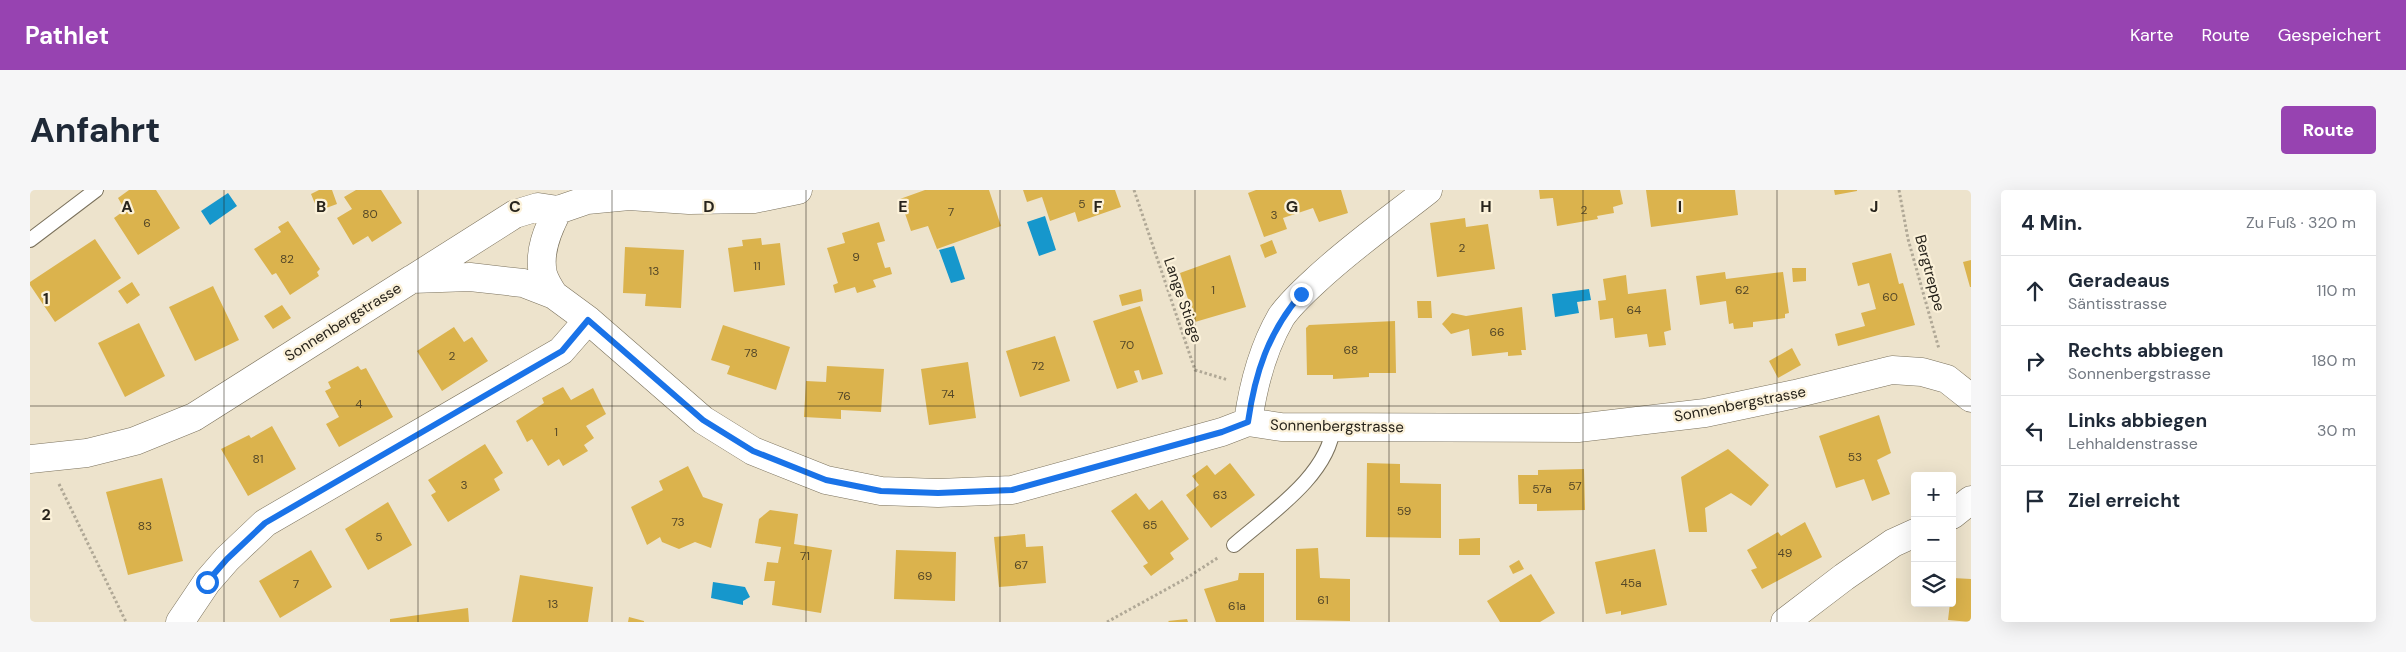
<!DOCTYPE html>
<html lang="de">
<head>
<meta charset="utf-8">
<style>
	body { margin:0; font-family:"DM Sans",sans-serif; background:#f6f6f7; color:#1f2937 }
	.controls { position:absolute; right:15px; bottom:15px; display:grid; overflow:hidden; border-radius:5px; box-shadow:0 5px 20px #0002 }
	.controls button { width:45px; height:45px; display:grid; place-items:center; padding:0; border:0; border-bottom:1px solid #e0e1e3; background:#fff; color:#1f2937; font:25px sans-serif }
	.stop { position:absolute; width:15px; height:15px; margin:-11px; border:4px solid #1a73e8; border-radius:50%; background:#fff }
	.stop.end { background:#1a73e8; border-color:#fff; box-shadow:0 1px 5px #0008 }
	.list { margin:0; padding:0; list-style:none }
	h2 { display:flex; justify-content:space-between; align-items:center; height:65px; margin:0; padding:0 20px; font-size:21px }
	h2 small { font-size:16px; font-weight:400; color:#747a83 }
	.list li { display:grid; grid-template-columns:32px 1fr auto; gap:15px; align-items:center; box-sizing:border-box; height:70px; padding:0 20px; border-top:1px solid #e0e1e3 }
	.list b { display:block; font-size:19px; white-space:nowrap }
	.list p { margin:0; font-size:16px; white-space:nowrap; color:#747a83 }
	.list em { font-size:16px; font-style:normal; color:#747a83 }
	.icon { flex:none; width:28px; height:28px; fill:none; stroke:currentColor; stroke-width:2; stroke-linecap:round; stroke-linejoin:round }
	.map { position:relative; flex:none; width:1941px; height:432px; overflow:hidden; border-radius:5px }
	header { display:flex; align-items:center; gap:30px; box-sizing:border-box; height:70px; padding:0 25px; background:#9743b1; color:#fff }
	header strong { font-size:24px }
	nav { display:flex; gap:28px; margin-inline-start:auto; font-size:18px }
	.intro { display:flex; align-items:center; justify-content:space-between; box-sizing:border-box; height:120px; padding:0 30px }
	h1 { margin:0; font-size:35px }
	.button { padding:12px 22px; border-radius:5px; background:#9743b1; color:#fff; font-size:18px; font-weight:700 }
	main { display:flex; gap:30px; padding:0 30px }
	aside { flex:1; background:#fff; border-radius:5px; box-shadow:0 5px 20px #0002 }
	.map>svg:first-child { display:block }
</style>
</head>
<body>
<header>
<strong>Pathlet</strong>
<nav><a>Karte</a><a>Route</a><a>Gespeichert</a></nav>
</header>
<div class="intro"><h1>Anfahrt</h1><a class="button">Route</a></div>
<main>
<div class="map">
<svg width="1941" height="432" viewBox="0 0 1941 432">
	<rect width="100%" height="100%" fill="#ede3cc"/>
	<path fill="#1697cc" d="M 198,3 L 207,16 L 180,35 L 171,21 Z
		M 1015,26 L 1026,60 L 1009,66 L 997,32 Z
		M 924,56 L 935,89 L 921,93 L 909,60 Z
		M 1559,99 L 1561,110 L 1547,112 L 1549,123 L 1525,127 L 1522,104 Z
		M 683,392 L 715,397 L 720,407 L 713,411 L 713,415 L 681,408 Z"/>
	<path fill="#dbb34d" d="M 99,0 L 126,0 L 150,38 L 108,65 L 84,28 L 95,20 L 88,8 Z
		M 289,0 L 302,0 L 307,14 L 288,21 L 281,4 Z
		M 326,0 L 351,0 L 372,33 L 342,52 L 338,46 L 323,55 L 307,28 L 322,19 L 314,7 Z
		M 895,0 L 959,0 L 971,36 L 907,59 L 898,36 L 881,41 L 870,9 Z
		M 993,0 L 1085,0 L 1091,17 L 1048,32 L 1045,22 L 1020,31 L 1012,7 L 997,12 Z
		M 1226,0 L 1311,0 L 1318,23 L 1289,32 L 1283,18 L 1253,28 L 1257,39 L 1234,47 L 1218,3 Z
		M 1509,0 L 1590,0 L 1593,14 L 1583,17 L 1584,23 L 1567,26 L 1568,29 L 1527,36 L 1523,8 L 1510,9 Z
		M 1616,0 L 1705,0 L 1708,25 L 1621,37 Z
		M 1804,0 L 1827,0 L 1827,1 L 1805,5 Z
		M 1435,28 L 1436,37 L 1458,34 L 1465,79 L 1407,87 L 1400,33 Z
		M 258,31 L 290,79 L 287,82 L 289,86 L 260,105 L 246,83 L 242,85 L 224,59 L 251,42 L 248,37 Z
		M 849,32 L 855,51 L 847,53 L 855,78 L 860,77 L 862,84 L 843,90 L 846,97 L 827,103 L 825,97 L 805,103 L 803,95 L 808,93 L 797,58 L 815,53 L 812,43 Z
		M 731,48 L 732,55 L 750,53 L 755,95 L 704,102 L 698,58 L 713,56 L 712,50 Z
		M 65,49 L 91,88 L 25,132 L 0,95 L 0,92 Z
		M 1242,50 L 1247,63 L 1235,68 L 1230,55 Z
		M 595,57 L 654,60 L 651,118 L 615,116 L 616,104 L 593,103 Z
		M 1861,63 L 1869,94 L 1873,93 L 1885,135 L 1808,156 L 1805,144 L 1835,136 L 1831,123 L 1846,119 L 1839,93 L 1828,96 L 1822,73 Z
		M 1200,65 L 1216,117 L 1165,132 L 1150,83 Z
		M 1941,70 L 1941,97 L 1940,97 L 1933,72 Z
		M 1762,78 L 1776,78 L 1776,91 L 1763,92 Z
		M 1695,82 L 1696,89 L 1753,82 L 1759,123 L 1755,124 L 1755,128 L 1723,132 L 1723,137 L 1704,139 L 1703,133 L 1699,134 L 1696,111 L 1670,115 L 1666,86 Z
		M 1596,85 L 1598,104 L 1636,99 L 1641,140 L 1634,142 L 1636,155 L 1619,157 L 1617,144 L 1585,148 L 1583,128 L 1570,130 L 1568,111 L 1576,110 L 1573,89 Z
		M 102,92 L 110,105 L 97,114 L 88,101 Z
		M 183,96 L 209,150 L 165,171 L 139,117 Z
		M 1111,99 L 1113,111 L 1092,116 L 1089,105 Z
		M 1387,111 L 1401,111 L 1402,128 L 1388,128 Z
		M 252,115 L 261,128 L 243,139 L 234,126 Z
		M 1110,116 L 1133,184 L 1112,190 L 1109,180 L 1104,181 L 1108,192 L 1087,199 L 1063,131 Z
		M 1492,117 L 1496,160 L 1491,160 L 1492,165 L 1478,166 L 1478,162 L 1442,166 L 1439,139 L 1421,144 L 1412,134 L 1422,123 L 1436,126 Z
		M 1365,131 L 1366,183 L 1339,183 L 1339,187 L 1303,189 L 1303,185 L 1277,185 L 1276,138 L 1279,135 Z
		M 109,133 L 135,186 L 95,207 L 68,153 Z
		M 693,135 L 760,157 L 746,200 L 697,184 L 700,176 L 681,170 Z
		M 424,137 L 434,152 L 442,147 L 458,171 L 412,201 L 387,161 Z
		M 1025,146 L 1040,191 L 990,207 L 976,161 Z
		M 1762,158 L 1771,175 L 1748,188 L 1739,171 Z
		M 938,172 L 946,228 L 899,235 L 891,179 Z
		M 328,176 L 331,180 L 336,178 L 363,227 L 309,257 L 296,234 L 309,227 L 295,201 L 301,198 L 298,192 Z
		M 797,176 L 854,179 L 851,222 L 811,220 L 811,229 L 774,227 L 776,191 L 796,192 Z
		M 533,197 L 541,210 L 563,198 L 576,224 L 556,236 L 564,248 L 554,255 L 558,261 L 533,276 L 529,269 L 518,276 L 502,249 L 497,252 L 486,231 L 514,213 L 512,208 Z
		M 1849,225 L 1861,263 L 1847,270 L 1860,304 L 1842,311 L 1834,289 L 1806,298 L 1789,246 Z
		M 242,236 L 266,279 L 218,306 L 191,259 L 219,245 L 221,248 Z
		M 455,254 L 473,283 L 464,289 L 470,300 L 418,332 L 401,305 L 406,302 L 398,290 Z
		M 1698,259 L 1739,295 L 1721,316 L 1701,303 L 1675,318 L 1677,342 L 1659,342 L 1651,287 Z
		M 1200,273 L 1225,305 L 1181,338 L 1156,305 L 1169,295 L 1162,286 L 1177,275 L 1185,285 Z
		M 1337,273 L 1370,274 L 1370,293 L 1411,294 L 1411,348 L 1336,347 Z
		M 658,276 L 673,307 L 693,314 L 681,358 L 665,352 L 649,359 L 632,352 L 630,347 L 617,355 L 601,317 L 633,300 L 629,291 Z
		M 1554,279 L 1555,320 L 1507,321 L 1507,314 L 1489,314 L 1488,285 L 1508,285 L 1508,280 Z
		M 132,288 L 153,371 L 98,385 L 76,302 Z
		M 1106,303 L 1119,320 L 1132,310 L 1159,349 L 1140,363 L 1144,369 L 1121,386 L 1113,376 L 1118,373 L 1081,321 Z
		M 358,312 L 382,355 L 338,380 L 315,339 Z
		M 740,320 L 768,324 L 764,354 L 802,360 L 791,423 L 742,415 L 745,391 L 734,391 L 737,372 L 748,373 L 751,357 L 725,353 L 729,329 Z
		M 1775,332 L 1792,367 L 1732,399 L 1721,380 L 1727,378 L 1717,360 L 1748,342 L 1751,346 Z
		M 995,344 L 996,357 L 1013,356 L 1016,393 L 969,397 L 964,347 Z
		M 1450,348 L 1450,365 L 1429,365 L 1429,349 Z
		M 1288,358 L 1290,388 L 1320,389 L 1320,431 L 1266,430 L 1266,359 Z
		M 1625,359 L 1637,415 L 1591,425 L 1591,421 L 1576,424 L 1565,372 Z
		M 281,360 L 302,397 L 250,428 L 229,391 Z
		M 866,360 L 926,362 L 925,411 L 864,409 Z
		M 1489,370 L 1494,379 L 1483,384 L 1479,376 Z
		M 1209,383 L 1234,383 L 1234,432 L 1186,432 L 1174,399 L 1208,390 Z
		M 1501,384 L 1525,423 L 1510,432 L 1470,432 L 1457,411 Z
		M 490,385 L 563,397 L 558,432 L 482,432 Z
		M 1923,388 L 1941,389 L 1941,432 L 1918,430 L 1920,413 L 1922,413 Z
		M 438,418 L 439,432 L 360,432 L 360,429 Z
		M 599,427 L 614,431 L 614,432 L 598,432 Z
		M 1157,429 L 1158,432 L 1139,432 L 1138,431 Z"/>
	<g fill="none" stroke-linecap="round" stroke-linejoin="round">
		<g stroke="#7b725d" stroke-width="16">
			<path id="service" d="M 0,50 L 66,0
				M 1204,355 C 1238,325 1299,285 1303,237"/>
		</g>
		<g stroke="#7b725d" stroke-width="29">
			<path id="minor" d="M 384,88 L 485,24 L 508,17 L 528,20 L 557,10 L 599,6 L 659,10 L 724,9 L 768,0
				M 524,105 C 520,99 515,91 513,84 C 508,62 518,39 528,20
				M 1218,232 C 1223,196 1232,160 1251,127 C 1260,114 1273,102 1285,91 C 1320,58 1360,30 1398,0
				M 0,269 L 57,263 L 105,251 L 164,227 L 382,89 L 440,87 L 493,93 L 524,105 L 558,130 L 673,230 L 723,261 L 796,290 L 851,301 L 908,303 L 982,300 L 1192,242 L 1218,232 L 1251,237 L 1548,238 L 1675,223 L 1765,204 L 1862,180 L 1892,182 L 1917,189 L 1941,208
				M 1922,325 L 1941,310
				M 150,432 L 177,392 L 197,369 L 235,333 L 531,161 L 558,130
				M 1755,432 L 1814,387 L 1863,353 L 1885,343"/>
		</g>
		<path stroke="#b0a896" stroke-width="3" stroke-dasharray="2.5 2.5" stroke-linecap="butt" d="M 1104,0 L 1165,180 L 1198,190
			M 1869,0 L 1878,49 L 1909,159
			M 29,294 L 96,432
			M 1077,432 L 1155,389 L 1189,367"/>
		<use href="#service" stroke="#fff" stroke-width="14"/>
		<use href="#minor" stroke="#fff" stroke-width="28"/>
	</g>
	<g fill="none" stroke-linecap="round" stroke-linejoin="round">
		<path stroke="#1a73e8" stroke-width="6" d="M 177,392 L 197,369 L 235,333 L 532,161 L 558,130 L 673,230 L 723,261 L 796,290 L 851,301 L 908,303 L 982,300 L 1192,242 L 1218,232 C 1225,183 1238,143 1271,104"/>
	</g>
	<path fill="none" stroke="#28241c" stroke-width="1" stroke-opacity="0.55" d="M 194,0 L 194,432M 388,0 L 388,432M 582,0 L 582,432M 776,0 L 776,432M 970,0 L 970,432M 1165,0 L 1165,432M 1359,0 L 1359,432M 1553,0 L 1553,432M 1747,0 L 1747,432M 0,216 L 1941,216"/>
	<g text-anchor="middle" dominant-baseline="central" stroke-width="4.5" stroke-linejoin="round" paint-order="stroke">
		<g font-size="12" fill="#554828">
			<text x="1052" y="14">5</text>
			<text x="1554" y="20">2</text>
			<text x="921" y="22">7</text>
			<text x="340" y="24">80</text>
			<text x="1244" y="25">3</text>
			<text x="117" y="33">6</text>
			<text x="1432" y="58">2</text>
			<text x="826" y="67">9</text>
			<text x="257" y="69">82</text>
			<text x="727" y="76">11</text>
			<text x="624" y="81">13</text>
			<text x="1183" y="100">1</text>
			<text x="1712" y="100">62</text>
			<text x="1860" y="107">60</text>
			<text x="1604" y="120">64</text>
			<text x="1467" y="142">66</text>
			<text x="1097" y="155">70</text>
			<text x="1321" y="160">68</text>
			<text x="721" y="163">78</text>
			<text x="422" y="166">2</text>
			<text x="1008" y="176">72</text>
			<text x="918" y="204">74</text>
			<text x="814" y="206">76</text>
			<text x="329" y="214">4</text>
			<text x="526" y="242">1</text>
			<text x="1825" y="267">53</text>
			<text x="228" y="269">81</text>
			<text x="434" y="295">3</text>
			<text x="1545" y="296">57</text>
			<text x="1512" y="299">57a</text>
			<text x="1190" y="305">63</text>
			<text x="1374" y="321">59</text>
			<text x="648" y="332">73</text>
			<text x="1120" y="335">65</text>
			<text x="115" y="336">83</text>
			<text x="349" y="347">5</text>
			<text x="1755" y="363">49</text>
			<text x="775" y="366">71</text>
			<text x="991" y="375">67</text>
			<text x="895" y="386">69</text>
			<text x="1601" y="393">45a</text>
			<text x="266" y="394">7</text>
			<text x="1293" y="410">61</text>
			<text x="523" y="414">13</text>
			<text x="1207" y="416">61a</text>
		</g>
		<g font-size="15" fill="#28241c" stroke="#fbf1d9">
			<text transform="translate(1900 83) rotate(75)">Bergtreppe</text>
			<text transform="translate(1153 110) rotate(71)">Lange Stiege</text>
			<text transform="translate(313 132) rotate(-32)">Sonnenbergstrasse</text>
			<text transform="translate(1710 214) rotate(-11)">Sonnenbergstrasse</text>
			<text transform="translate(1307 236) rotate(1)">Sonnenbergstrasse</text>
		</g>
	</g>
	<g font-size="16" text-anchor="middle" font-weight="bold" fill="#28241c" stroke="#fbf1d9" stroke-width="4.5" stroke-linejoin="round" paint-order="stroke">
		<text x="97" y="22">A</text>
		<text x="291" y="22">B</text>
		<text x="485" y="22">C</text>
		<text x="679" y="22">D</text>
		<text x="873" y="22">E</text>
		<text x="1068" y="22">F</text>
		<text x="1262" y="22">G</text>
		<text x="1456" y="22">H</text>
		<text x="1650" y="22">I</text>
		<text x="1844" y="22">J</text>
		<text x="16" y="114">1</text>
		<text x="16" y="330">2</text>
	</g>
</svg>
<div class="controls">
<button>+</button>
<button>−</button>
<button><svg class="icon" aria-label="layers" viewBox="0 0 24 24"><path d="M12 4l9 5-9 5-9-5zM3 14l9 5 9-5"/></svg></button>
</div>
<div class="stop" style="left:177px;top:392px"></div>
<div class="stop end" style="left:1271px;top:104px"></div>
</div>
<aside>
<h2>4 Min.<small>Zu Fuß · 320 m</small></h2>
<ul class="list">
<li><svg class="icon" aria-label="ahead" viewBox="0 0 24 24"><path d="M12 20V5M6 11l6-6 6 6"/></svg><div><b>Geradeaus</b><p>Säntisstrasse</p></div><em>110 m</em></li>
<li><svg class="icon" aria-label="right" viewBox="0 0 24 24"><path d="M7 20v-9h11M14 6l5 5-5 5"/></svg><div><b>Rechts abbiegen</b><p>Sonnenbergstrasse</p></div><em>180 m</em></li>
<li><svg class="icon" aria-label="left" viewBox="0 0 24 24"><path d="M17 20v-9H6M10 6l-5 5 5 5"/></svg><div><b>Links abbiegen</b><p>Lehhaldenstrasse</p></div><em>30 m</em></li>
<li><svg class="icon" aria-label="arrive" viewBox="0 0 24 24"><path d="M6 21V4h12l-3 4 3 4H6"/></svg><div><b>Ziel erreicht</b></div></li>
</ul>
</aside>
</main>
</body>
</html>
